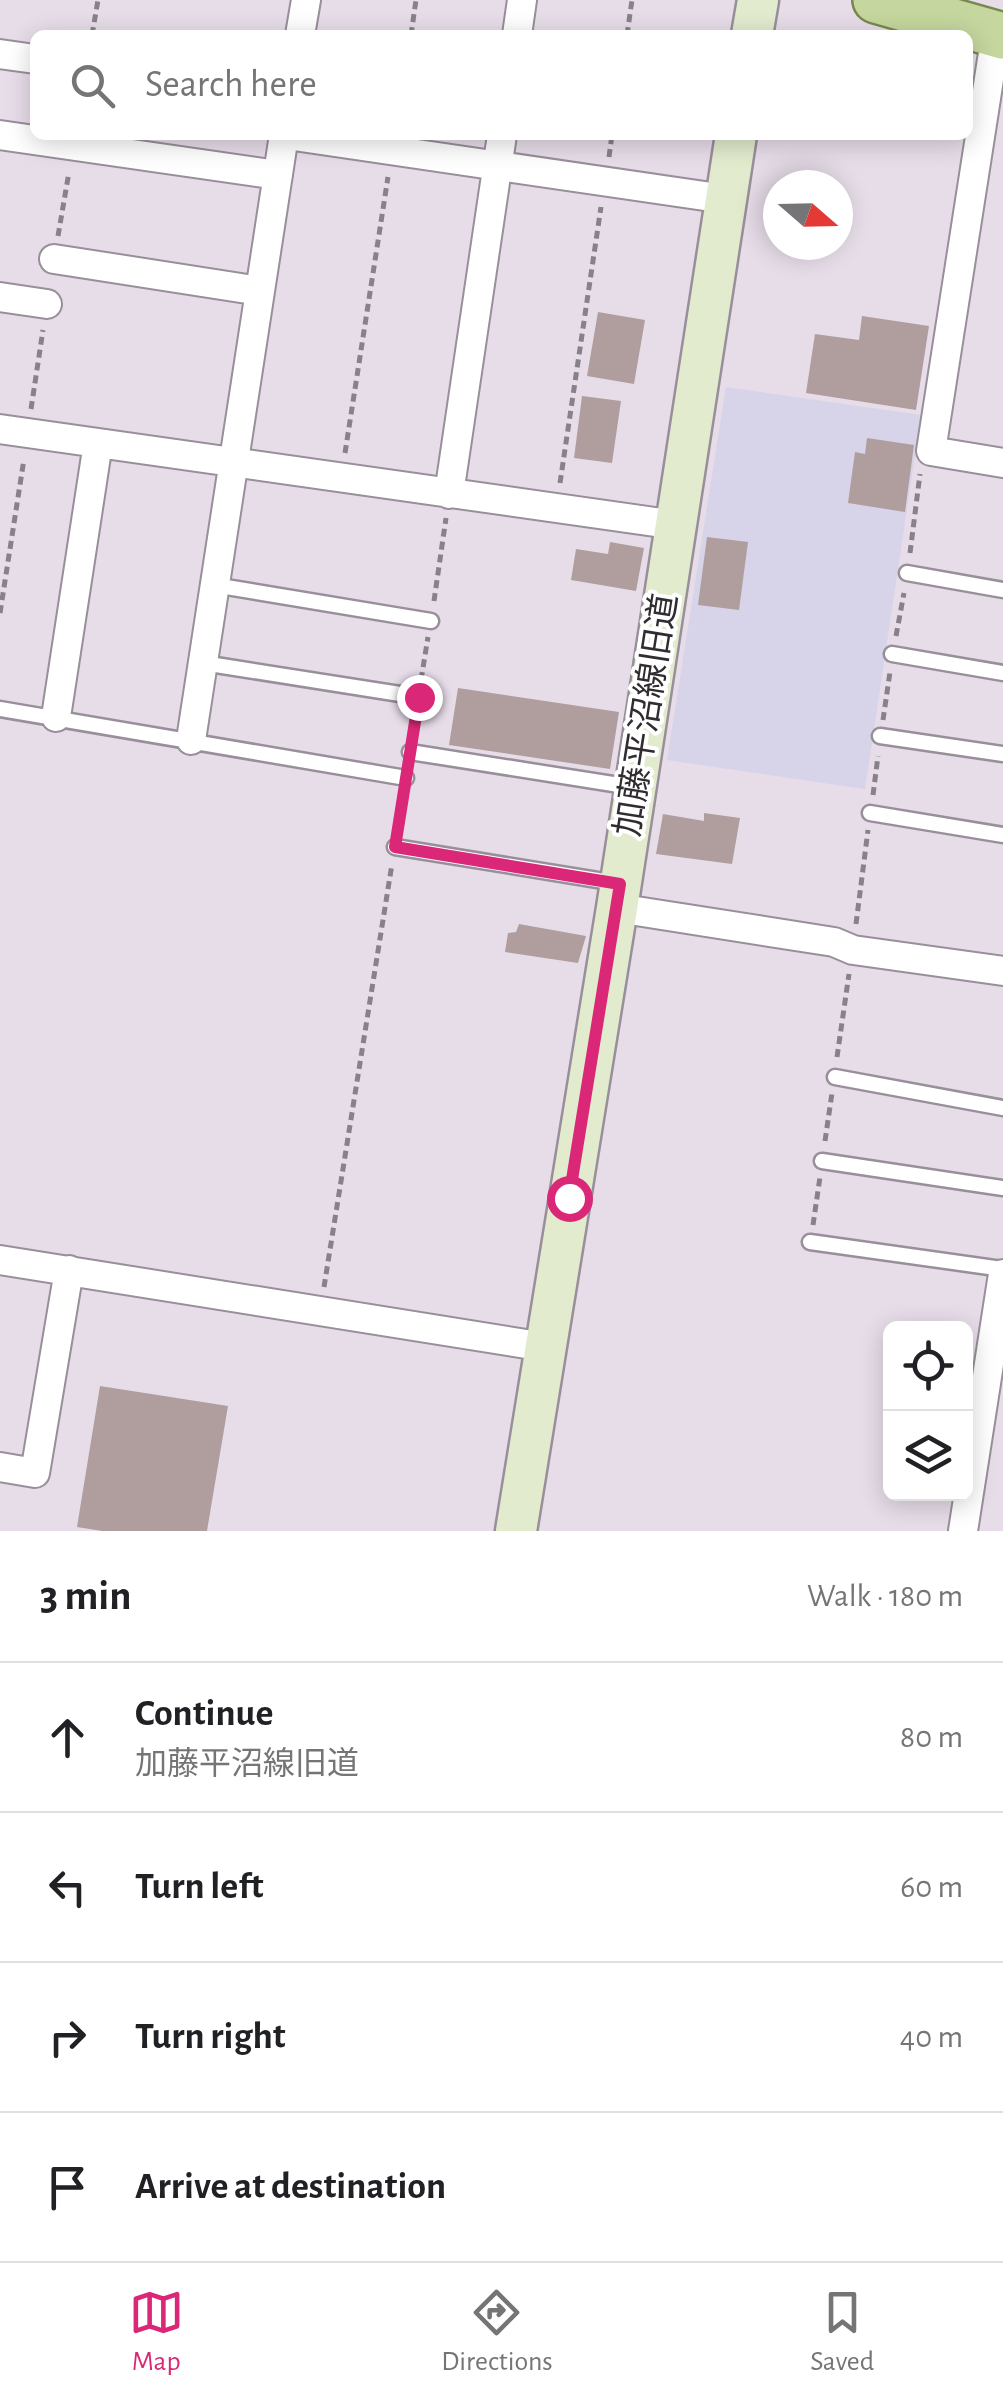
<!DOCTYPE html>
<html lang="en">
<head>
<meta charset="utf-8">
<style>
	body { margin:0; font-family:"Alegreya Sans","Noto Sans JP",sans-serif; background:#f2f2f2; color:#202124 }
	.controls { position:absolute; right:30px; bottom:30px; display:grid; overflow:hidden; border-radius:15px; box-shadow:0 5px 25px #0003 }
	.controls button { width:90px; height:90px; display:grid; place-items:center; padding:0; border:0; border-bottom:2px solid #e0e0e0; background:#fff; color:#202124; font:50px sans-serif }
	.compass { position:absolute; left:763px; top:170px; width:90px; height:90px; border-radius:50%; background:#fff; box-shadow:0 5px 25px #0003; rotate:110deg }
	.stop { position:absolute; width:30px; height:30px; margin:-22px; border:8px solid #db2777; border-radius:50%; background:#fff }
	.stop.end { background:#db2777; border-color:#fff; box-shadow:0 2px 10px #0008 }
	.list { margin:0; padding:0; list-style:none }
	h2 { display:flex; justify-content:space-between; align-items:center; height:130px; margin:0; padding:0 40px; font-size:42px }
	h2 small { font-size:32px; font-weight:400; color:#757577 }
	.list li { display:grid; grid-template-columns:65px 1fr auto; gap:30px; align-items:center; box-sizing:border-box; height:150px; padding:0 40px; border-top:2px solid #e0e0e0 }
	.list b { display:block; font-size:38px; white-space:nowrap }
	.list p { margin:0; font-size:32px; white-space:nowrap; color:#757577 }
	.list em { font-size:32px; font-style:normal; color:#757577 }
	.icon { flex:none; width:55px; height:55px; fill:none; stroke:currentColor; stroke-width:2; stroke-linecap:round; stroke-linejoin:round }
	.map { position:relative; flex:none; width:1003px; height:1531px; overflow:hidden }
	.search { position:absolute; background:#fff; box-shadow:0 5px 25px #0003; left:30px; right:30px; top:30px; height:110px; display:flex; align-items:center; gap:25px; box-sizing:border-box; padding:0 35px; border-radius:15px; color:#757577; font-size:38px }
	.sheet { height:730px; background:#fff }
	nav { display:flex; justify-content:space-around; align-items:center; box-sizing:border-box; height:140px; border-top:2px solid #e0e0e0; background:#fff; font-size:28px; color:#757577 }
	nav a { display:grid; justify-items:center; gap:5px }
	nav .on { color:#db2777 }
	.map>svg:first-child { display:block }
</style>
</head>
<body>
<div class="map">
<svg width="1003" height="1531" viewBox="0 0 1003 1531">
	<rect width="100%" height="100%" fill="#e7dde9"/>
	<path fill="#d7d3e9" d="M 726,387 L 921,415 L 865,789 L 667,760 Z"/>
	<path fill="#af9e9d" d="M 598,312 L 645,320 L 634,384 L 587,376 Z
		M 862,316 L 929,326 L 916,410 L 806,393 L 815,334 L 859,340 Z
		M 582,396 L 621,401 L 612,463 L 574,458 Z
		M 867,438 L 914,445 L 905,512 L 848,503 L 855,452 L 865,454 Z
		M 707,537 L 748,542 L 739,610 L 698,605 Z
		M 610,542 L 644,548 L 636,591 L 571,580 L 576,549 L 608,554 Z
		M 458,688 L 619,712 L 610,769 L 449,745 Z
		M 704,813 L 740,818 L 732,864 L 656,854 L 663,814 L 704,821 Z
		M 519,924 L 586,936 L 578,963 L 505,952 L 508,933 L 516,932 Z
		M 100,1386 L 228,1406 L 207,1531 L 102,1531 L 77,1527 Z"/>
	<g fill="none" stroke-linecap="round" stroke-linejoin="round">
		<g stroke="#988f9a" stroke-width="19">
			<path id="lane" d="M 907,573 L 1003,590
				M 214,585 L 431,621
				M 892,654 L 1003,673
				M 203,663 L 419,697
				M 0,709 L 406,778
				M 880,736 L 1003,754
				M 410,752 L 632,787
				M 870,813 L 1003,835
				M 395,847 L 616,883
				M 835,1077 L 1003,1108
				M 822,1161 L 1003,1188
				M 810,1242 L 1003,1269"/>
		</g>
		<g stroke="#988f9a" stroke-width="32">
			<path id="street" d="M 996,34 L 931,451 L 1003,463
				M 300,35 L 306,0
				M 517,35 L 522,0
				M 0,54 L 35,59
				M 0,135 L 278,175
				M 287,135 L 725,199
				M 54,259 L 260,291
				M 0,297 L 47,304
				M 0,429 L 676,525
				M 449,494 L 502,135
				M 56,717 L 98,443
				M 191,740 L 284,135
				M 617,908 L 834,942 L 853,950 L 1003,971
				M 0,1260 L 545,1347
				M 0,1467 L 35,1473 L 69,1270
				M 963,1531 L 1003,1274"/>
		</g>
		<g stroke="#988f9a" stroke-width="45">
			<path id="secondary" d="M 752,35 L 758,0
				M 516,1531 L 617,908 L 736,135"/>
		</g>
		<g stroke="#78894d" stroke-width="50">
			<path id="primary" d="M 876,0 L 1003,36"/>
		</g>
		<path stroke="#888189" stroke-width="5" stroke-dasharray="8 5" stroke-linecap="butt" d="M 92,35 L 98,0
			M 411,35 L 416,0
			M 627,35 L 632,0
			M 609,157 L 612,135
			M 58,236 L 69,172
			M 31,409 L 43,330
			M 345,453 L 388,177
			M 560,483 L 601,207
			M 910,553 L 920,474
			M 434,601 L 446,518
			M 0,613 L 24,459
			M 896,636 L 904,593
			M 421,680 L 428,637
			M 883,720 L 890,672
			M 873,795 L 878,756
			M 398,828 L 403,795
			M 856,924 L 868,830
			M 837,1057 L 849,974
			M 825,1141 L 832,1093
			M 813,1225 L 820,1177
			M 324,1287 L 392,864"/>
		<use href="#lane" stroke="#fff" stroke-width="14"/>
		<use href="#street" stroke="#fff" stroke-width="28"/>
		<use href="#secondary" stroke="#e2ebce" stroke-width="40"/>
		<use href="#primary" stroke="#c5d69e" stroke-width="45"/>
	</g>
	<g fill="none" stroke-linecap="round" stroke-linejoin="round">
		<path stroke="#db2777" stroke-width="12" d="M 419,697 L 395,847 L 620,884 L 569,1198"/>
	</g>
	<g text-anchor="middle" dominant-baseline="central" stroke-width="8" stroke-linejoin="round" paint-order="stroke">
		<g font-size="35" fill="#302c30" stroke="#fff">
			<text transform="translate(647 715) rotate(-81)">加藤平沼線旧道</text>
		</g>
	</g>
</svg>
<div class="controls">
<button><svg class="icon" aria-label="locate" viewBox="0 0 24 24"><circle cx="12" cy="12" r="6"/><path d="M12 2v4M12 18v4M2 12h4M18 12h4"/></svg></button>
<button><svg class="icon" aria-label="layers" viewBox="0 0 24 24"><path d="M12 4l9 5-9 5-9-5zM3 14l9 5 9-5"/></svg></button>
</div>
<svg class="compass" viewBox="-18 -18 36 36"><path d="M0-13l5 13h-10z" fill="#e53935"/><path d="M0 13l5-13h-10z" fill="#757577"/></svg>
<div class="stop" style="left:569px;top:1198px"></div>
<div class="stop end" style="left:419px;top:697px"></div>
<div class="search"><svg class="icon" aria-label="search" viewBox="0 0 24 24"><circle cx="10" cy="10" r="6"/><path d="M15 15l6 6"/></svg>Search here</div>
</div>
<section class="sheet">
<h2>3 min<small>Walk · 180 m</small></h2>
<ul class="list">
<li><svg class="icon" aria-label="ahead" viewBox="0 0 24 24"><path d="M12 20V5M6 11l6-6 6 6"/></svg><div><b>Continue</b><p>加藤平沼線旧道</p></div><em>80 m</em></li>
<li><svg class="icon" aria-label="left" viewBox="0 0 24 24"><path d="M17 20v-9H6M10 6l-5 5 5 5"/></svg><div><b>Turn left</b></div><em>60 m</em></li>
<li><svg class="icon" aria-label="right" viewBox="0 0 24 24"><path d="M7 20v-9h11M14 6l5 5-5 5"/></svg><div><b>Turn right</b></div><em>40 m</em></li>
<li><svg class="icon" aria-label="arrive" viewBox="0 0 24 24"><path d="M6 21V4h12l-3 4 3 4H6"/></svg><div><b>Arrive at destination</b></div></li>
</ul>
</section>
<nav>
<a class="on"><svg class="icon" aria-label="map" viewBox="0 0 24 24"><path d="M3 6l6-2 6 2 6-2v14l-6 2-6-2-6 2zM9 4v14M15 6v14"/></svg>Map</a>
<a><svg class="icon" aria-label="directions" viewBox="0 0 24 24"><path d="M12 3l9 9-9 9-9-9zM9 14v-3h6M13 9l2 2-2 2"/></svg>Directions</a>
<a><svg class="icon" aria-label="saved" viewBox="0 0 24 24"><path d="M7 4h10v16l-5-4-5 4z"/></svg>Saved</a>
</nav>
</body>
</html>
